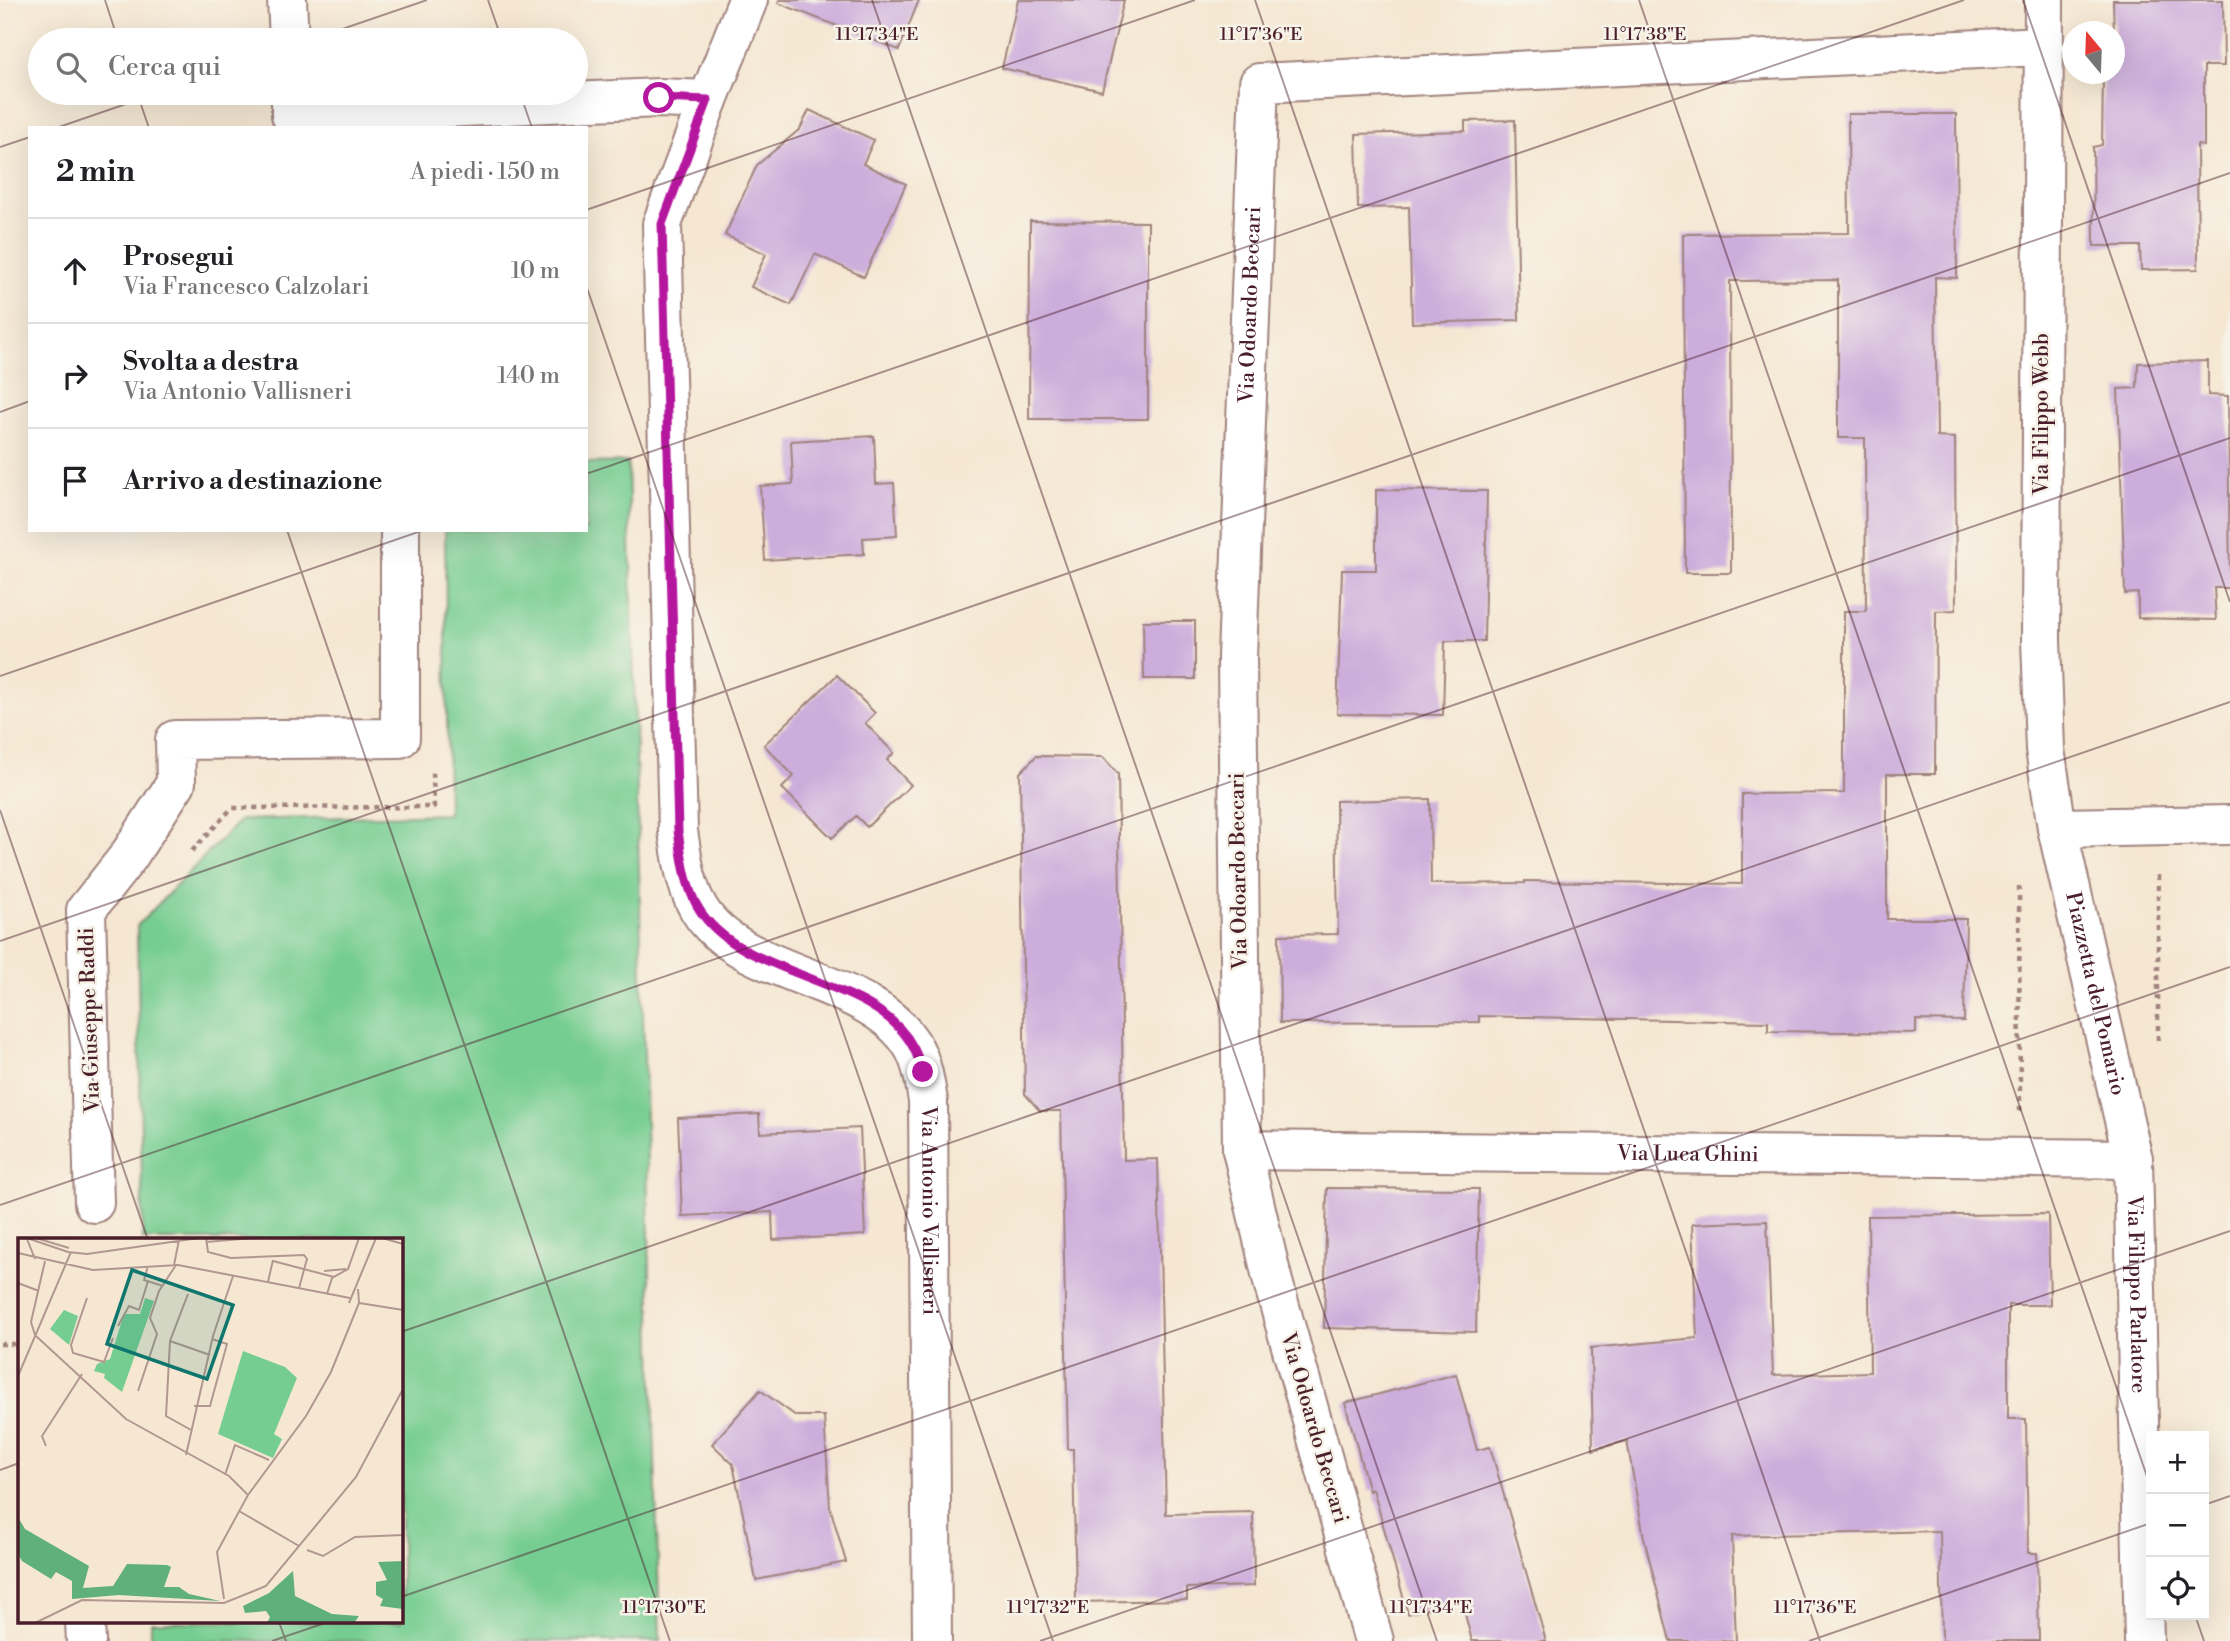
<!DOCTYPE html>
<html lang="it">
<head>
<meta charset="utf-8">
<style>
	body { margin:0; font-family:"Libre Bodoni",serif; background:#f6f6f6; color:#202124 }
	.controls { position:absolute; right:21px; bottom:21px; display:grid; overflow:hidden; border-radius:0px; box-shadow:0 7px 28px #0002 }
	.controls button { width:63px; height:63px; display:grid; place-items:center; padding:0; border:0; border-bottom:2px solid #e0e0e0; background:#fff; color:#202124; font:35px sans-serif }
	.compass { position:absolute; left:2062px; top:21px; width:63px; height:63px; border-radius:50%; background:#fff; box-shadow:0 7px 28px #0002; rotate:341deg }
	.stop { position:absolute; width:21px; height:21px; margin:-16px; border:5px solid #b5179e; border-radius:50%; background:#fff }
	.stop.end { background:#b5179e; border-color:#fff; box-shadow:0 2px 7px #0008 }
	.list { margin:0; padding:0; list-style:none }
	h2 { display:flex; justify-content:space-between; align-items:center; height:91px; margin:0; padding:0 28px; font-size:30px }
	h2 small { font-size:23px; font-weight:400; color:#757577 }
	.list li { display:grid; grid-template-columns:46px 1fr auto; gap:21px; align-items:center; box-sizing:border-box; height:105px; padding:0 28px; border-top:2px solid #e0e0e0 }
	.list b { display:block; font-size:26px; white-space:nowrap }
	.list p { margin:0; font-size:23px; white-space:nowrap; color:#757577 }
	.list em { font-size:23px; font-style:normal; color:#757577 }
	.icon { flex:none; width:38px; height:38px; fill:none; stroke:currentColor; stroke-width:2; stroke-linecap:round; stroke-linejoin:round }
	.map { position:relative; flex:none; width:2230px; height:1641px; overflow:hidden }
	.search { position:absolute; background:#fff; box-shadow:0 7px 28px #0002; left:28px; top:28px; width:560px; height:77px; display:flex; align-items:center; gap:18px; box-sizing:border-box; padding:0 24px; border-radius:38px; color:#757577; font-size:26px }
	.panel { position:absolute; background:#fff; box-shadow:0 7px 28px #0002; left:28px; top:126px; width:560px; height:406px; border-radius:0px }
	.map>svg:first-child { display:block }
</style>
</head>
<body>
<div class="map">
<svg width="2230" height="1641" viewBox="0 0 2230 1641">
	<rect width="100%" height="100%" fill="#f7f3e8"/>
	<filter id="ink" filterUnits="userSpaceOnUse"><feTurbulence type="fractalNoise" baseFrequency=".0143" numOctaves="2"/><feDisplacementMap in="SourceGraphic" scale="14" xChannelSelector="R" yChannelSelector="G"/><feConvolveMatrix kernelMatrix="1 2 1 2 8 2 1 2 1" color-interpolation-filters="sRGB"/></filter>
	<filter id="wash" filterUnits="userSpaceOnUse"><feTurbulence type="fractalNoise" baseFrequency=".00686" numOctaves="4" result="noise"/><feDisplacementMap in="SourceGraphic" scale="28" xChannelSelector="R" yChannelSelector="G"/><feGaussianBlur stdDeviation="1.57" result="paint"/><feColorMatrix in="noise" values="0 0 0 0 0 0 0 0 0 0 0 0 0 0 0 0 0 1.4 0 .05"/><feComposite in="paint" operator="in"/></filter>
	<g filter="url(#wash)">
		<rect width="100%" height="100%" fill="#f5e7d2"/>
		<path fill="#76cd91" stroke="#60765e" stroke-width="2" d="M 628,462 L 660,1641 L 151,1641 L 151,1622 L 401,1622 L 401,1240 L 143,1240 L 137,926 L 240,820 L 448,814 L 445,530 L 586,530 L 586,463 Z"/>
		<g id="blocks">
			<path fill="#cdaddb" d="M 779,0 L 919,0 L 899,50 L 778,3 Z
				M 1018,0 L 1124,0 L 1102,91 L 1002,68 Z
				M 2113,0 L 2223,0 L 2224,66 L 2204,66 L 2204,146 L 2197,145 L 2198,269 L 2141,270 L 2140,246 L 2094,246 L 2093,147 L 2102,145 L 2103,74 L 2115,74 Z
				M 809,110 L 874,140 L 863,164 L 906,184 L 864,277 L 815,254 L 791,305 L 751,287 L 766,254 L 725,235 L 757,165 L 800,129 Z
				M 1848,114 L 1956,114 L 1957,278 L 1935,277 L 1937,437 L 1955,438 L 1956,610 L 1936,611 L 1935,774 L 1887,774 L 1887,919 L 1966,919 L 1964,1021 L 1916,1020 L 1916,1033 L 1768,1031 L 1768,1022 L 1479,1016 L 1479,1022 L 1280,1023 L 1279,935 L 1338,934 L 1336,801 L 1430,799 L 1431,884 L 1525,883 L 1525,881 L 1742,884 L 1742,794 L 1844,793 L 1844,611 L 1866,611 L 1865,438 L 1838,438 L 1838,280 L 1730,281 L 1731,573 L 1685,573 L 1683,234 L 1849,233 Z
				M 1515,120 L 1519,320 L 1412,323 L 1409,207 L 1358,208 L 1356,134 L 1465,131 L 1465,121 Z
				M 1030,221 L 1148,222 L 1148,419 L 1029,419 Z
				M 2208,361 L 2208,395 L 2228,396 L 2230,588 L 2214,588 L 2216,620 L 2138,618 L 2138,593 L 2125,594 L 2118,389 L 2137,388 L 2138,363 Z
				M 874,436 L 876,484 L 894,483 L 897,536 L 863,538 L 864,554 L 765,560 L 760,486 L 793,484 L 791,441 Z
				M 1376,490 L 1487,491 L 1484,641 L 1445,641 L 1443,715 L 1337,714 L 1342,570 L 1376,570 Z
				M 1143,621 L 1195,621 L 1195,679 L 1144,679 Z
				M 837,675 L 875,713 L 865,723 L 894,753 L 887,760 L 911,785 L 867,827 L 856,816 L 832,838 L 782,788 L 794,776 L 764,745 Z
				M 1036,756 L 1103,757 L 1118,774 L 1124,1160 L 1158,1159 L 1166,1514 L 1253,1512 L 1254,1586 L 1187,1588 L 1187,1600 L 1076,1602 L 1073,1449 L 1068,1449 L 1061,1111 L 1040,1111 L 1025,1094 L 1020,773 Z
				M 759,1114 L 760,1133 L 860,1128 L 865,1235 L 773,1240 L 772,1212 L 682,1216 L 678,1118 Z
				M 1327,1188 L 1479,1189 L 1476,1332 L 1324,1328 Z
				M 2048,1214 L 2050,1305 L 2008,1305 L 2008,1419 L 2026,1419 L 2028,1553 L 2037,1553 L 2039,1641 L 1942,1641 L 1940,1531 L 1732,1536 L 1736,1641 L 1670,1641 L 1644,1538 L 1627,1441 L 1593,1450 L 1591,1348 L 1697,1338 L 1692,1224 L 1767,1221 L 1773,1375 L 1870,1372 L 1868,1216 Z
				M 1456,1374 L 1477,1450 L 1490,1447 L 1546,1641 L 1472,1641 L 1461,1599 L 1408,1614 L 1373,1489 L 1369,1491 L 1345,1403 Z
				M 760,1390 L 796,1416 L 824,1416 L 830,1507 L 846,1562 L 756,1580 L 733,1464 L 712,1444 Z"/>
		</g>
	</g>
	<g filter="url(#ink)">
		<use href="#blocks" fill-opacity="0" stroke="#a0837e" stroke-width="2"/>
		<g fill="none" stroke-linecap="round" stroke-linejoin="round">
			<g stroke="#a0837e" stroke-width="42">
				<g id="minor">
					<path d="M 287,0 L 289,40"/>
					<path id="s1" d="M 748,0 L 708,100 L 662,224 L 678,831 C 682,857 685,886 699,909 C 740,978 869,975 912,1045 C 922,1061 925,1083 928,1101 L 932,1641"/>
					<path id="s2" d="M 2044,0 L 2041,640 L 2045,749 L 2057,828 L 2133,1159 L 2144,1641"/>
					<path d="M 291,93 L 291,115 L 659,98 L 708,100"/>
					<path d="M 2057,828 L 2230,825"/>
					<path id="s3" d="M 1242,1150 L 2133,1159"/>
					<path d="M 94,1203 L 86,910 L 128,857 L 176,783 L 175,740 L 400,738 L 400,530"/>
					<path d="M 85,1622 L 86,1641"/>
					<path id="s4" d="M 1374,1641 L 1273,1282 L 1242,1150 L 1237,657 L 1259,83 L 2044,46"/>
				</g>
			</g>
			<path stroke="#a0837e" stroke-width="4.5" stroke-dasharray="5 5" stroke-linecap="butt" d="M 192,851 L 232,808 L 434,807 L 433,772
				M 2019,886 L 2020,1112
				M 2158,1040 L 2158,874
				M 0,1344 L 19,1344"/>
			<use href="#minor" stroke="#fff" stroke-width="38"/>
		</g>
	</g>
	<g fill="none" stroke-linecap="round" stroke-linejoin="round" filter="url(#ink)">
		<path stroke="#b5179e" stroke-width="9" d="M 659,98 L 708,100 L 662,224 L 678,831 C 682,857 685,887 699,909 C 742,979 876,976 913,1047 C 917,1054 920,1064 923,1072"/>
	</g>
	<path fill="none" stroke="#4a1f2b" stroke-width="2" stroke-opacity="0.45" d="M 105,0 L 118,40M 488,0 L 502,40M 872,0 L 1437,1641M 1255,0 L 1820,1641M 1639,0 L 2151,1488M 2023,0 L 2230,602M 310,40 L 427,0M 137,93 L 149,128M 520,93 L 532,128M 56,128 L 158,93M 0,147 L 30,137M 586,210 L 1195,0M 586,285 L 1053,1641M 0,412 L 30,401M 586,474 L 1964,0M 287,530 L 670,1641M 0,676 L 424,530M 0,810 L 148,1240M 0,941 L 2230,173M 0,1205 L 2230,438M 401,1332 L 2230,702M 0,1470 L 19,1463M 2204,1505 L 2230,1496M 401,1597 L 2230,967M 2195,1615 L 2204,1641M 279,1622 L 286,1641M 272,1641 L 328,1622M 1040,1641 L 2230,1231M 1809,1641 L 2151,1523"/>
	<g text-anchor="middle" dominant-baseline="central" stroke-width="5" stroke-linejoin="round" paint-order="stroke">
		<g font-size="21" fill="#4a1f2b" stroke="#f7f3e8">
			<text stroke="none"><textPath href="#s4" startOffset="1354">Via Odoardo Beccari</textPath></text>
			<text transform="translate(2042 414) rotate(-90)">Via Filippo Webb</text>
			<text transform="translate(1239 871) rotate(-91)">Via Odoardo Beccari</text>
			<text stroke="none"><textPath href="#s2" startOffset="999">Piazzetta del Pomario</textPath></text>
			<text transform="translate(90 1020) rotate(-92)">Via Giuseppe Raddi</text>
			<text stroke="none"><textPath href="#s3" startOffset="446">Via Luca Ghini</textPath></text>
			<text stroke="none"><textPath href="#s1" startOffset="1354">Via Antonio Vallisneri</textPath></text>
			<text stroke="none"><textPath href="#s2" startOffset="1304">Via Filippo Parlatore</textPath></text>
			<text transform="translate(1314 1428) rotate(74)">Via Odoardo Beccari</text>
		</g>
	</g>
	<g transform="translate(18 1238)">
		<rect width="385" height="385" fill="#f5e7d2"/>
		<path d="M 127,60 L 136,63 L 104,154 L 86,140 L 87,136 L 76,133 L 79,126 L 92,121 L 106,76 L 122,76 ZM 46,72 L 60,78 L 51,107 L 32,91 ZM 225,113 L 267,129 L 279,140 L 256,196 L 264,201 L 255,220 L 200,196 Z" fill="#76cd91"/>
		<path d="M 0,279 L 7,291 L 71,328 L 65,350 L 95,348 L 109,326 L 149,327 L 153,329 L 146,349 L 161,349 L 171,356 L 202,363 L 101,357 L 54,361 L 54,343 L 38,334 L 33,341 L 4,323 L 0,316 ZM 385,323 L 385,371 L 362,368 L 365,361 L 358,357 L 358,344 L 369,342 L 360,324 ZM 275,333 L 277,358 L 314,376 L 341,378 L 336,385 L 249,385 L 252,379 L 248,373 L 227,375 L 225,368 L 251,355 Z" fill="#60b07b"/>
		<path fill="none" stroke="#b1978f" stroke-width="2" d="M 9,0 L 50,14M 18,0 L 51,10M 188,0 L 190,14 L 213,20 L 286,17 L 289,21 L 281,50M 364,0 L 385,6M 9,1 L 17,21M 188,4 L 235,0M 50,14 L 69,16 L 181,0M 0,15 L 75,32 L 160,27 L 332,60M 255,23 L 316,39M 156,27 L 161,2M 130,28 L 126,42 L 145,48M 306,33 L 328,31M 250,44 L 255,22M 0,45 L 21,53M 170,56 L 152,103 L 148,178 L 173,192M 309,56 L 314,40 L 330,31 L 341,0M 69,60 L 53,107 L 55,115 L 86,124 L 95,100M 331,65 L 358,0M 341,65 L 385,72M 100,88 L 111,68 L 121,72 L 130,43M 17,97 L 13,84 L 27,23M 18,98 L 108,181 L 211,238 L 230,257M 152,103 L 192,117M 0,138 L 53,14M 120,153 L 139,96 L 132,80 L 141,53 L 158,27M 176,168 L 192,168 L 209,106 L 194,101M 28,208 L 24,198 L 64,136M 168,217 L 195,98 L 215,38M 207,237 L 217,207 L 251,222M 221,273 L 281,308M 289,312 L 305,318 L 337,299 L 385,297M 206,361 L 199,314 L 230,257 L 288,178 L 313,134 L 341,65 L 340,51M 17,385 L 64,362 L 206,365 L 248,348 L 338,239 L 385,151"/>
		<path fill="#0f766e" fill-opacity="0.15" stroke="#0f766e" stroke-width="3.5" d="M 114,32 L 215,67 L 189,141 L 89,106 Z"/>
		<rect width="385" height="385" fill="none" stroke="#4a1f2b" stroke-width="3.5"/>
	</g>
	<g font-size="18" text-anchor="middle" fill="#4a1f2b" stroke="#f7f3e8" stroke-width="5" stroke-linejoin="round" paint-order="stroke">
		<text x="877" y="40">11°17'34"E</text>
		<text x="1261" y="40">11°17'36"E</text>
		<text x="1645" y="40">11°17'38"E</text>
		<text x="664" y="1613">11°17'30"E</text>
		<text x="1048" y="1613">11°17'32"E</text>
		<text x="1431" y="1613">11°17'34"E</text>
		<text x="1815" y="1613">11°17'36"E</text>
	</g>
</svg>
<div class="controls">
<button>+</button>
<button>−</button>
<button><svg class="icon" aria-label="locate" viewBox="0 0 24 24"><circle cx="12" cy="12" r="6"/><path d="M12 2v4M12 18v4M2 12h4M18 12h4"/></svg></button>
</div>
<svg class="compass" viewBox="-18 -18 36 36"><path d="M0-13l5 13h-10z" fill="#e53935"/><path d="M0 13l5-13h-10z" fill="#757577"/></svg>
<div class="stop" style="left:659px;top:98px"></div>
<div class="stop end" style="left:923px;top:1072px"></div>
<div class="search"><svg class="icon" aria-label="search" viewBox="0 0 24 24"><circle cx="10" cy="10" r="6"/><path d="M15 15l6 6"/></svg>Cerca qui</div>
<section class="panel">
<h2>2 min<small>A piedi · 150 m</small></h2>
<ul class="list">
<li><svg class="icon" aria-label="ahead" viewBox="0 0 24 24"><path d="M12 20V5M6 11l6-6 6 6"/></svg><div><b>Prosegui</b><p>Via Francesco Calzolari</p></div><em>10 m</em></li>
<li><svg class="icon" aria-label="right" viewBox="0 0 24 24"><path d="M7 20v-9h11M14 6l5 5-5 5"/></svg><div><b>Svolta a destra</b><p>Via Antonio Vallisneri</p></div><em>140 m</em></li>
<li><svg class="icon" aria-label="arrive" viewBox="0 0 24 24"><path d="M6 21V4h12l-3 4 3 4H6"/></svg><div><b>Arrivo a destinazione</b></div></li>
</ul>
</section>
</div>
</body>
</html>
